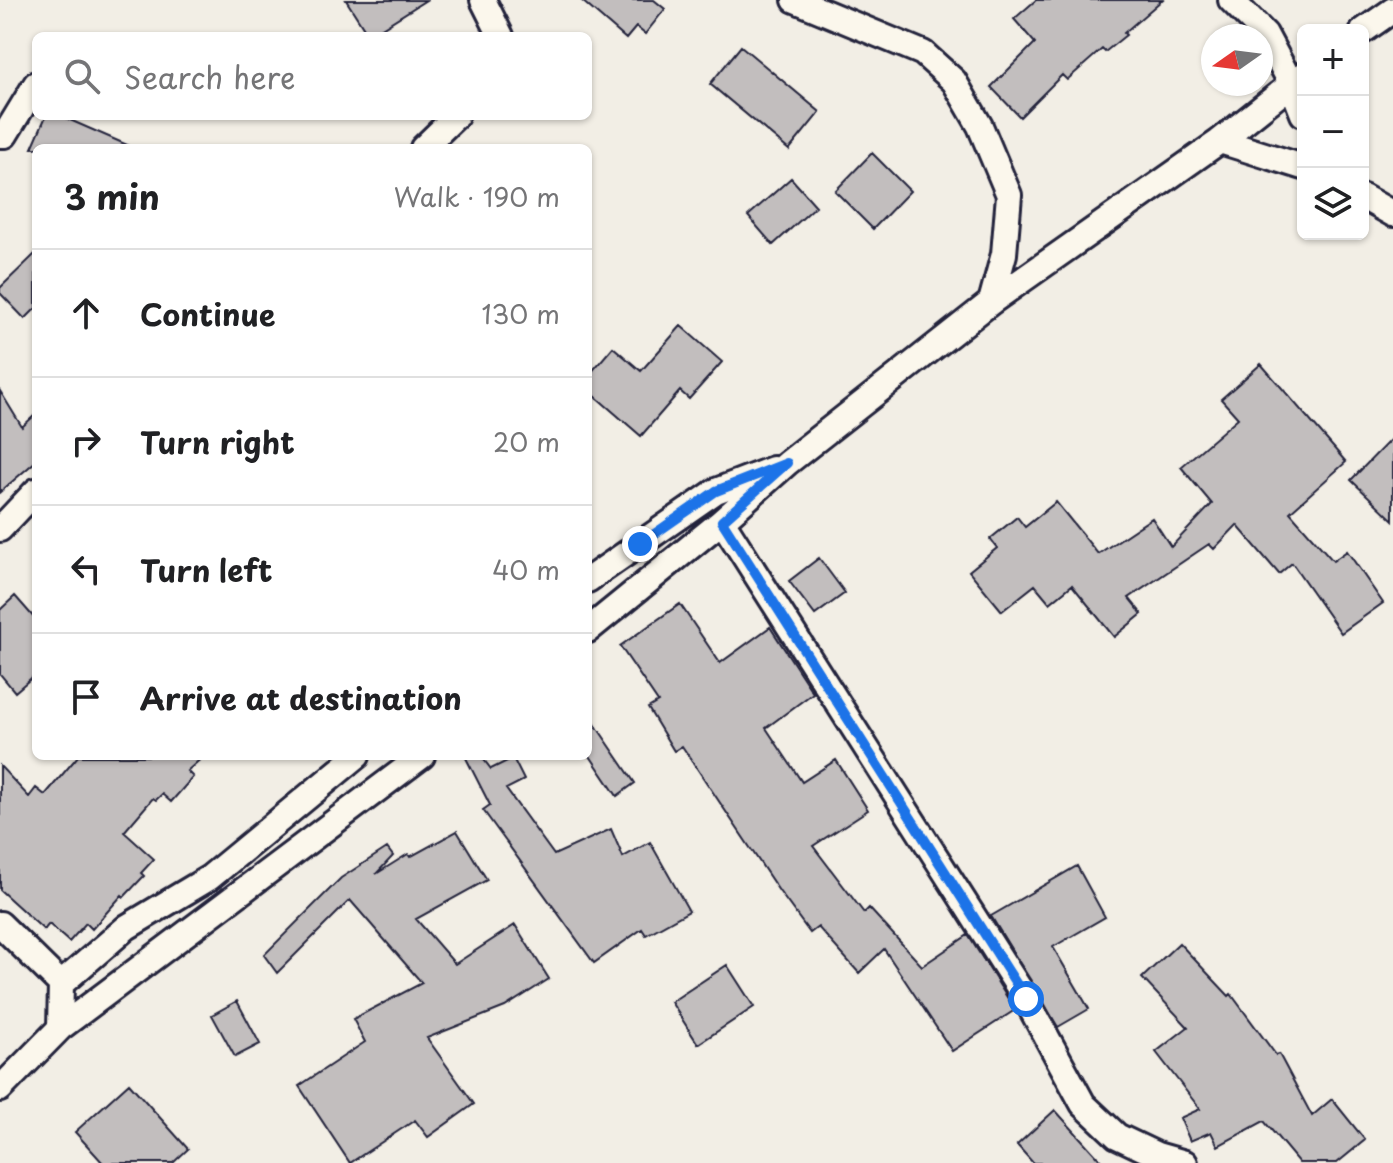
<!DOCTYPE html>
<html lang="en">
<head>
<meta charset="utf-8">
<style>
	body { margin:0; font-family:"Playpen Sans",sans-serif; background:#f2f2f2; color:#202124 }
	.controls { position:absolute; right:24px; top:24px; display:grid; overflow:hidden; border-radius:12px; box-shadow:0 2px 6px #0004 }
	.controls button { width:72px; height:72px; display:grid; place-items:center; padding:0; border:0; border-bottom:2px solid #e0e0e0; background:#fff; color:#202124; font:40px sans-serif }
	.compass { position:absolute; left:1201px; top:24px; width:72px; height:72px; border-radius:50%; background:#fff; box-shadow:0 2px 6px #0004; rotate:256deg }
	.stop { position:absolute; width:24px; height:24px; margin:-18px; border:6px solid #1a73e8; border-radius:50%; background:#fff }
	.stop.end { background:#1a73e8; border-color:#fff; box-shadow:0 2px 8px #0008 }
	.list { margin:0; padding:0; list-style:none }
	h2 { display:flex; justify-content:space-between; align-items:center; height:104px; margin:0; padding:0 32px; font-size:34px }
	h2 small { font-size:26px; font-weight:400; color:#757577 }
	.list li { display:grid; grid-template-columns:52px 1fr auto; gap:24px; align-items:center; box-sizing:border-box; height:128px; padding:0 32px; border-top:2px solid #e0e0e0 }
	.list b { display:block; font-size:30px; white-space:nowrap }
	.list em { font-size:26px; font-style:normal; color:#757577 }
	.icon { flex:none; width:44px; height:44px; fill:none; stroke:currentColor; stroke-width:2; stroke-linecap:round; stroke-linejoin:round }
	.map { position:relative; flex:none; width:1393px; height:1163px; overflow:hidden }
	.search { position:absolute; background:#fff; box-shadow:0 2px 6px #0004; left:32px; top:32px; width:560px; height:88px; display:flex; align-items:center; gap:20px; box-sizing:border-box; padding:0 28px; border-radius:12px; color:#757577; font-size:30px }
	.panel { position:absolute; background:#fff; box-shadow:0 2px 6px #0004; left:32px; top:144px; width:560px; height:616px; border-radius:12px }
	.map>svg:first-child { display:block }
</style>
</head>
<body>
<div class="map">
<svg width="1393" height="1163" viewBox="0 0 1393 1163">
	<rect width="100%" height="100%" fill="#f2eee5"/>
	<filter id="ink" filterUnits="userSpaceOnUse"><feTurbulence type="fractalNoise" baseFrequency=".0125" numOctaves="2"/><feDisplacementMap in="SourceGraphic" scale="16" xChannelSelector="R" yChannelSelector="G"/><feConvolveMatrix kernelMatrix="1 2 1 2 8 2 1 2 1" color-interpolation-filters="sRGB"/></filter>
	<g filter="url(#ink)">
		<path fill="#c2bebe" stroke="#22223b" stroke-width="2" d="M 346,0 L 426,0 L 369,36 Z
			M 581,0 L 654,0 L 665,9 L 645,34 L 636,27 L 626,39 Z
			M 1036,0 L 1162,0 L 1124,33 L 1126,35 L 1105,52 L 1102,49 L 1067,80 L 1062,75 L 1020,117 L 991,87 L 1035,43 L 1014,19 Z
			M 741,46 L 820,112 L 789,150 L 710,84 Z
			M 46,116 L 61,116 L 134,148 L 32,148 Z
			M 872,153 L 910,191 L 873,229 L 835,191 Z
			M 791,178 L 816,206 L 773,245 L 748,216 Z
			M 36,253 L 36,308 L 25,319 L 0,293 L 0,288 Z
			M 681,326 L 722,362 L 689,399 L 680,391 L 641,436 L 588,390 L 588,376 L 613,347 L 641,371 Z
			M 1261,364 L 1346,462 L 1290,512 L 1333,561 L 1347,551 L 1383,603 L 1341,633 L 1292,563 L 1279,574 L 1237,525 L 1214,549 L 1209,544 L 1129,598 L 1142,614 L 1114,637 L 1072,585 L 1050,603 L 1035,585 L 1002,611 L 969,571 L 997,548 L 990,539 L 1017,517 L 1025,527 L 1056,502 L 1098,554 L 1152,518 L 1171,547 L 1212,504 L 1181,467 L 1238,418 L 1221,399 Z
			M 0,391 L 22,427 L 36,414 L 36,461 L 0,492 Z
			M 1393,437 L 1393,520 L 1351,480 Z
			M 819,558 L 845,593 L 815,615 L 789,581 Z
			M 15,596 L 36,620 L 36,674 L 15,692 L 0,674 L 0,610 Z
			M 680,604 L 720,663 L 770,627 L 813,693 L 766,728 L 802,782 L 836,760 L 868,810 L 813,846 L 864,913 L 869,908 L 922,966 L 968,935 L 1015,1010 L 952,1051 L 884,949 L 859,973 L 818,927 L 810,933 L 779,891 L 682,746 L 674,751 L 648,708 L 658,702 L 620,646 Z
			M 588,714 L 635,783 L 617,796 L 588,753 Z
			M 78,756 L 204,756 L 187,771 L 193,777 L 171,802 L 162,794 L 156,800 L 153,798 L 124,832 L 154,859 L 141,873 L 144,876 L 124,897 L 122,895 L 92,929 L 86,923 L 69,942 L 49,924 L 44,930 L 0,890 L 0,766 L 29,797 L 36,788 L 45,795 Z
			M 465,756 L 481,756 L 491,769 L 513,758 L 524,780 L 506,789 L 554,855 L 611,829 L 623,857 L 650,842 L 689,911 L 646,935 L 642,929 L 594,963 L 483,810 L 490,805 Z
			M 457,831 L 487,880 L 416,919 L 455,964 L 515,925 L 549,979 L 505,1007 L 427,1038 L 474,1104 L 428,1137 L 415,1120 L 350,1163 L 299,1086 L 365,1042 L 353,1019 L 422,983 L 350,900 L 277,973 L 264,955 L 341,878 L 387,848 L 393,856 L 376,874 L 408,854 L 410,857 Z
			M 1077,866 L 1105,917 L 1053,947 L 1089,1009 L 1058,1027 L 991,916 Z
			M 1179,943 L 1229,996 L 1231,994 L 1276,1055 L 1279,1054 L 1312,1116 L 1332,1099 L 1365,1140 L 1337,1163 L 1299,1163 L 1264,1121 L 1218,1146 L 1211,1132 L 1190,1141 L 1180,1118 L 1200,1109 L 1156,1052 L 1188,1027 L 1142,978 Z
			M 727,965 L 754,1007 L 698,1044 L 671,1002 Z
			M 237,1001 L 260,1044 L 235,1057 L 212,1015 Z
			M 129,1083 L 188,1149 L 173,1163 L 103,1163 L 75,1132 Z
			M 1055,1110 L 1103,1163 L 1033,1163 L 1017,1145 Z"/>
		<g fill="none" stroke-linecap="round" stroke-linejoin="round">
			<g stroke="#22223b" stroke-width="30">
				<path id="minor" d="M 483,0 L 501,36
					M 795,0 L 923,53 L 954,81 L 980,126 L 1009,195 L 1004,254 L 991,302
					M 1231,0 L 1265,34 L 1291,83 L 1303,114
					M 1363,31 L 1393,10
					M 0,135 L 5,135 L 36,84
					M 1220,141 L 1303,167
					M 423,148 L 456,116
					M 1363,197 L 1393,214
					M 722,521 L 1026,999 L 1083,1104 L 1117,1136 L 1157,1155 L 1185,1163
					M 0,529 L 36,491
					M 588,580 L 716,491 L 773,469
					M 588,630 L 722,521 L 787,463 L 991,302 L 1220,141 L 1303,75
					M 0,924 L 61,984 L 60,1028
					M 61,984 L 127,927 L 209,878 L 357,756
					M 0,1089 L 60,1028 L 422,756"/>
			</g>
			<use href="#minor" stroke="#fbf7ec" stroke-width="24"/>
		</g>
	</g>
	<g fill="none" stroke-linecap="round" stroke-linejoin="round" filter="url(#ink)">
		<path stroke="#1a73e8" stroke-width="10" d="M 640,544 L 716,491 L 787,463 L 722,521 L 1026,999"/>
	</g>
</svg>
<div class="controls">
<button>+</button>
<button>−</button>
<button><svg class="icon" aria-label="layers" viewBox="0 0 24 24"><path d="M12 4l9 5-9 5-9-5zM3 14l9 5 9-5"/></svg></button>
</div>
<svg class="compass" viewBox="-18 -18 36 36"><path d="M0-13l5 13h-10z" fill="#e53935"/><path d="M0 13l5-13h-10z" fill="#757577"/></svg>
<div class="stop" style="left:1026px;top:999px"></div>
<div class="stop end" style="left:640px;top:544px"></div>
<div class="search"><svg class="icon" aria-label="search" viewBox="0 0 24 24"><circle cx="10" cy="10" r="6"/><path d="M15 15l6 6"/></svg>Search here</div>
<section class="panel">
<h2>3 min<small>Walk · 190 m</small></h2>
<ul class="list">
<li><svg class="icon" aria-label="ahead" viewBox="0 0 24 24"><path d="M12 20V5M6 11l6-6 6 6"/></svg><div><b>Continue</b></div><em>130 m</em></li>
<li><svg class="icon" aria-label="right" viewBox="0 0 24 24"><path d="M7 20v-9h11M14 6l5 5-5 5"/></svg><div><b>Turn right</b></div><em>20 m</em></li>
<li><svg class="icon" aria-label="left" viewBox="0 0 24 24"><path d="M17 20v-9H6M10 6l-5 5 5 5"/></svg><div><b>Turn left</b></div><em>40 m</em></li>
<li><svg class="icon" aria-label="arrive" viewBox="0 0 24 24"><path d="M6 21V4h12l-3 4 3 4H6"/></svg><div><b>Arrive at destination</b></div></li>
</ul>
</section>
</div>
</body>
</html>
